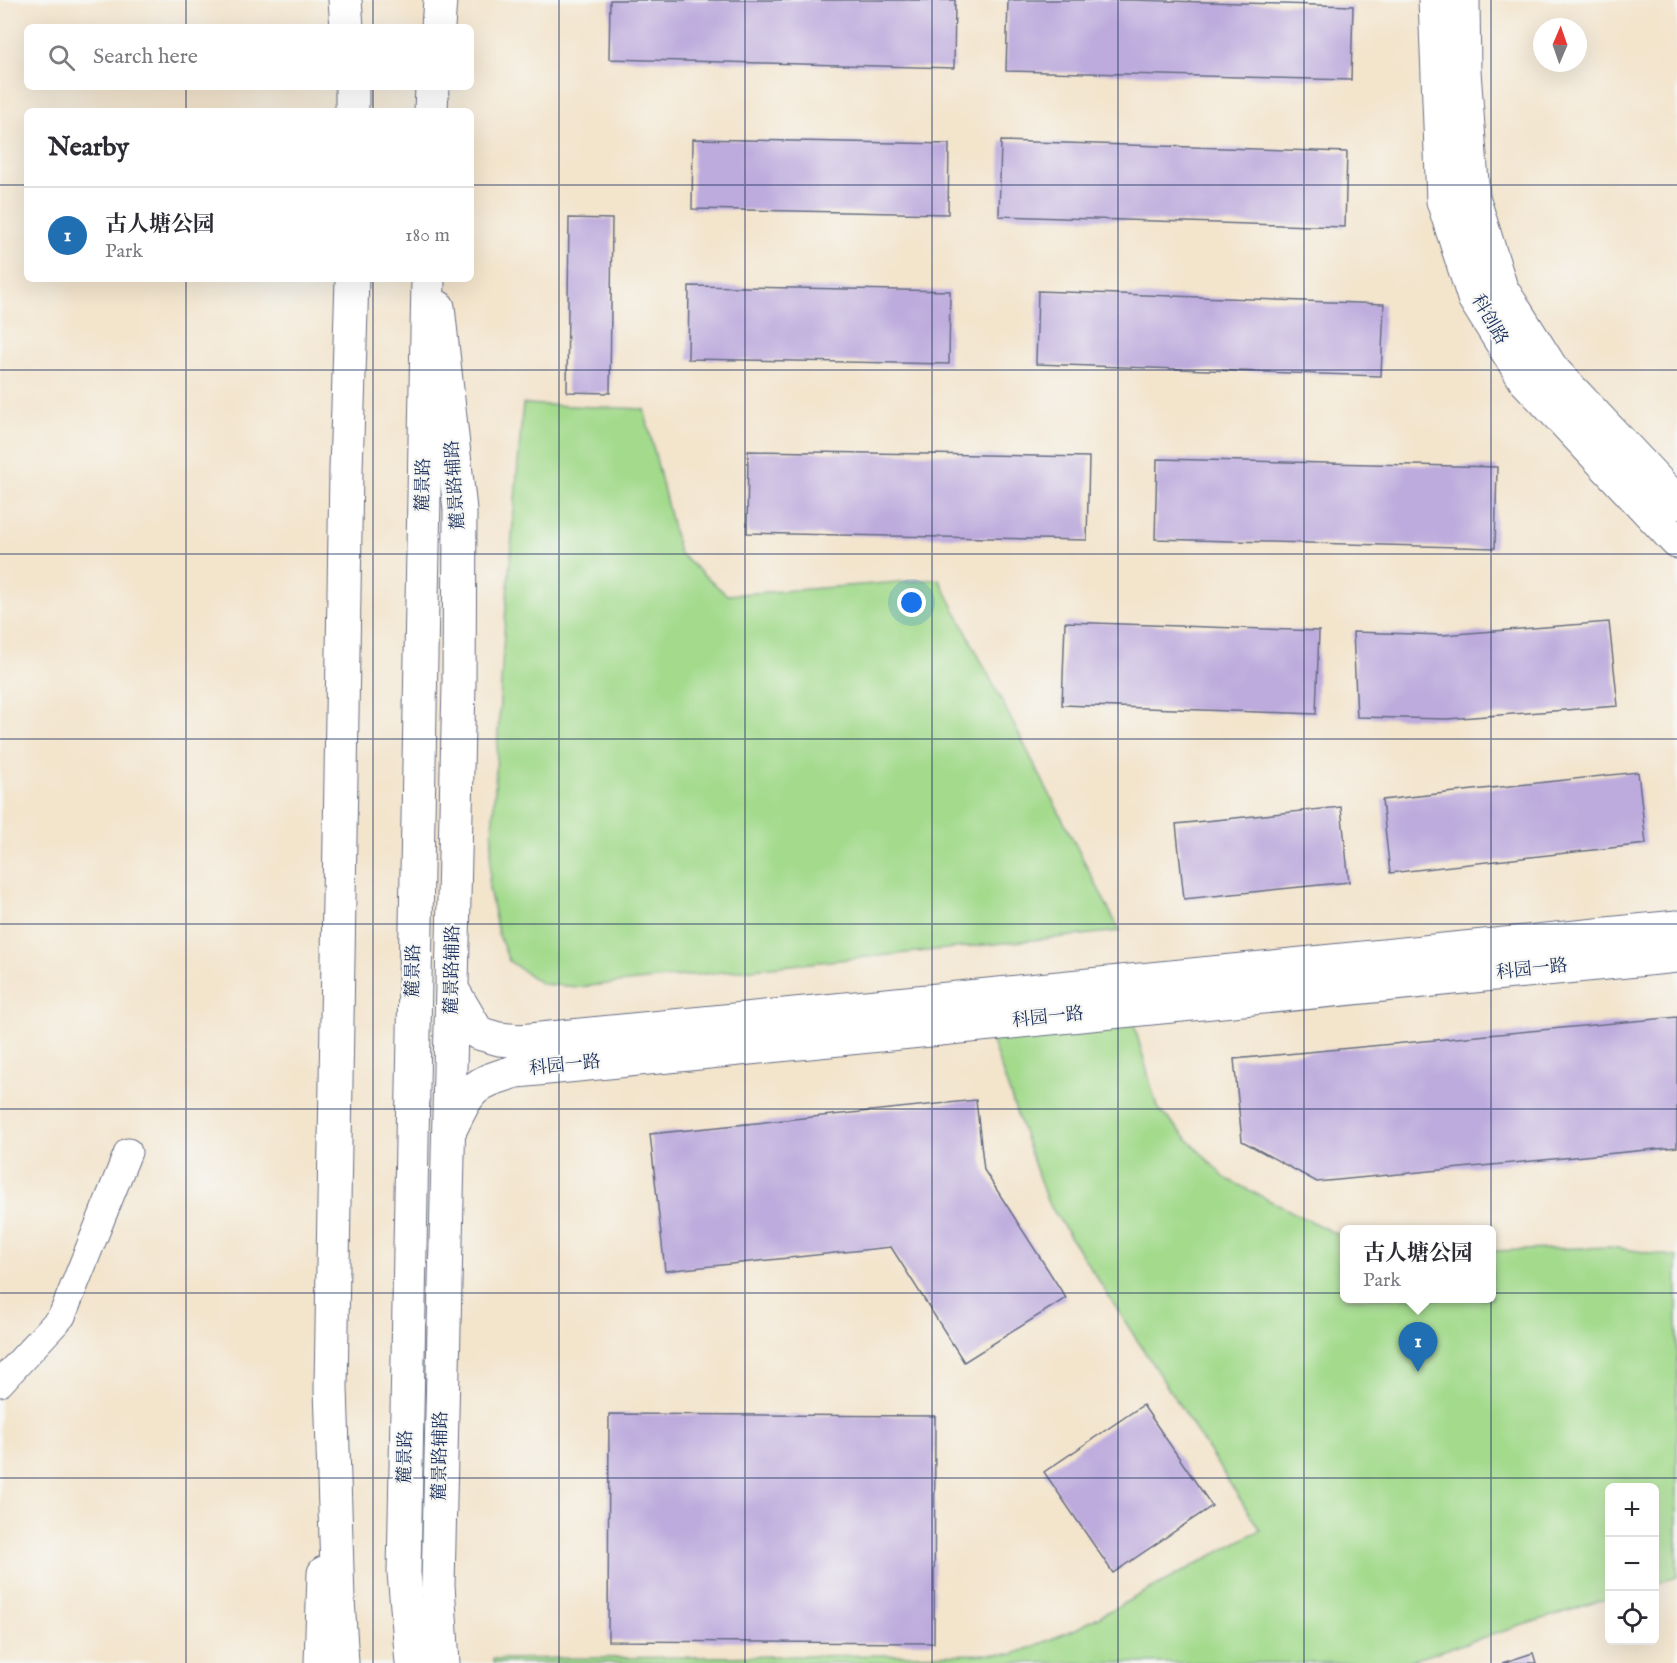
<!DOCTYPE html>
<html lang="en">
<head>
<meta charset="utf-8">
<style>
	body { margin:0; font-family:"IM FELL English","Noto Serif SC",serif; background:#f7f7f7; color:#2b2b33 }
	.controls { position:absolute; right:18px; bottom:18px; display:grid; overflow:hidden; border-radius:9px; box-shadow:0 6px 24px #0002 }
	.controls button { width:54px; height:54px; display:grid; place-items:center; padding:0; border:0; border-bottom:2px solid #e1e1e2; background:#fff; color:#2b2b33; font:30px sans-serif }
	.compass { position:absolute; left:1533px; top:18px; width:54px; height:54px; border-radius:50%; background:#fff; box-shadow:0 6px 24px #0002; rotate:2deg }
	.you { position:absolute; left:912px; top:603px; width:21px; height:21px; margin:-15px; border:4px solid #fff; border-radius:50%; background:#1a73e8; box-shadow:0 0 0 9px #1a73e833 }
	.badge { display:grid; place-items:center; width:39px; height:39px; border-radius:50%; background:#1f6fb2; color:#fff; font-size:20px; font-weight:700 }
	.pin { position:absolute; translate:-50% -50px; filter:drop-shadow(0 2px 3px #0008) }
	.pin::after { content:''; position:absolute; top:32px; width:21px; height:18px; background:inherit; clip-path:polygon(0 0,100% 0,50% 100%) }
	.popup { position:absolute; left:1340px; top:1225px; width:156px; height:78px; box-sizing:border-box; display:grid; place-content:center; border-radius:9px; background:#fff; filter:drop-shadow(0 2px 4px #0005); font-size:20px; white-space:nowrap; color:#7c7c81 }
	.popup b { font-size:22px; color:#2b2b33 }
	.popup::after { content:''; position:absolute; left:50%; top:100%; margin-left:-12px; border:12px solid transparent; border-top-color:#fff }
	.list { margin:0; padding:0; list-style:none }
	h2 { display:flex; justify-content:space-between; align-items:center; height:78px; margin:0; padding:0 24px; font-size:26px }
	h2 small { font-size:20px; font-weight:400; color:#7c7c81 }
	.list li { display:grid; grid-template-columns:39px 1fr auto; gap:18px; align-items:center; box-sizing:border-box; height:96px; padding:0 24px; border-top:2px solid #e1e1e2 }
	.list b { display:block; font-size:22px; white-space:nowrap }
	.list p { margin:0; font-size:20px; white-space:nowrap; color:#7c7c81 }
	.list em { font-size:20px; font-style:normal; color:#7c7c81 }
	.icon { flex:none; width:33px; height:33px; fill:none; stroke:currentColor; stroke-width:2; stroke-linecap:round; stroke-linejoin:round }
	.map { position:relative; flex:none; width:1677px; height:1663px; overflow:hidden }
	.search { position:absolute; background:#fff; box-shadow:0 6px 24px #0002; left:24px; top:24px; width:450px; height:66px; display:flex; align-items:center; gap:15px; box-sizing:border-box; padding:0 21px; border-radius:9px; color:#7c7c81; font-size:22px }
	.panel { position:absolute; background:#fff; box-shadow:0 6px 24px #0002; left:24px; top:108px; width:450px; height:174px; border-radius:9px }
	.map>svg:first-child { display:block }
</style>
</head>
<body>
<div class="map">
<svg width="1677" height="1663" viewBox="0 0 1677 1663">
	<rect width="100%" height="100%" fill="#f6f6f2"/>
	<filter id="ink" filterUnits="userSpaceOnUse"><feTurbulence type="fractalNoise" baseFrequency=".0167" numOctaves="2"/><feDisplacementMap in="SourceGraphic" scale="12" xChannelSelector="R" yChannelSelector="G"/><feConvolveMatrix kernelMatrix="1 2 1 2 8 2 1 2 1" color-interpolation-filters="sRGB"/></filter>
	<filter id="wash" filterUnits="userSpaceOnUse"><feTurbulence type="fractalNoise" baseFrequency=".008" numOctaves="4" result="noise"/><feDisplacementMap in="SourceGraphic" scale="24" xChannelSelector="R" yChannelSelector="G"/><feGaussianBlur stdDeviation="1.35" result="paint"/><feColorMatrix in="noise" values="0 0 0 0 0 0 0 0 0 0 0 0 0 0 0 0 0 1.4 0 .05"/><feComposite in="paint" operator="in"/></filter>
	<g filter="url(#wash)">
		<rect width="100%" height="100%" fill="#f3e4cc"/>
		<path fill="#a3da8c" stroke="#5f8475" stroke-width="1.5" d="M 523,404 L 644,409 L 679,553 L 727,595 L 939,579 L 1120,931 L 579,987 L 542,984 L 509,961 L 498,933 L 489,888 L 504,633 Z
			M 1134,1024 L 1157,1107 L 1225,1178 L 1336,1234 L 1344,1236 L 1344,1298 L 1492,1298 L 1492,1251 L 1611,1247 L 1677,1257 L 1677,1577 L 1655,1584 L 1654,1488 L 1610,1488 L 1609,1598 L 1403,1663 L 493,1663 L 493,1659 L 1014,1654 L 1076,1629 L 1260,1530 L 1047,1201 L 991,1039 Z"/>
		<g id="blocks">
			<path fill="#bdabdd" d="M 610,0 L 955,0 L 954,68 L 609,59 Z
				M 1008,0 L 1131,0 L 1353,6 L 1351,80 L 1006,71 Z
				M 693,139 L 949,144 L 948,214 L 692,209 Z
				M 1001,141 L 1347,152 L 1345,227 L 999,216 Z
				M 569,218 L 612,219 L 610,393 L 567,392 Z
				M 689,286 L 950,291 L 949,364 L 688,359 Z
				M 1038,291 L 1384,304 L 1381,376 L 1036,364 Z
				M 748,451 L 1089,457 L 1087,540 L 747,533 Z
				M 1157,459 L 1497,467 L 1495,548 L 1155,539 Z
				M 1065,622 L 1319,631 L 1316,714 L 1062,705 Z
				M 1609,622 L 1618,706 L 1447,719 L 1357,717 L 1353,632 L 1443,635 Z
				M 1638,772 L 1646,844 L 1390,873 L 1382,800 Z
				M 1341,807 L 1349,882 L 1184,899 L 1176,824 Z
				M 1677,1017 L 1677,1147 L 1317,1182 L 1242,1141 L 1234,1059 Z
				M 976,1100 L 984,1170 L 1066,1298 L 964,1362 L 891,1247 L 665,1271 L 650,1134 Z
				M 1143,1405 L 1212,1506 L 1113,1573 L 1044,1472 Z
				M 609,1414 L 935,1416 L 934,1643 L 608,1641 Z
				M 1533,1653 L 1536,1663 L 1502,1663 Z"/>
		</g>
	</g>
	<g filter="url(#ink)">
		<use href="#blocks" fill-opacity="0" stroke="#676e84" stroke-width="1.5"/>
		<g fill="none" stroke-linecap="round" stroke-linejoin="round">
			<g stroke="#676e84" stroke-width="29">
				<path id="street" d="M 0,1383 L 62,1316 L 128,1152"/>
			</g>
			<g stroke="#676e84" stroke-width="35">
				<path id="secondary" d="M 1435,0 L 1443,201 L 1474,298 L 1525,380 L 1677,542
					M 1463,0 L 1464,71 L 1473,197 L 1501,288 L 1552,369 L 1677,502
					M 438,307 L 460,510 L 459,684 L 438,1585 L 443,1663
					M 452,989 L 478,1033 L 499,1039 L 520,1041 L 1677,927
					M 451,1128 C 471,1087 472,1084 517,1071 L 1677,956
					M 321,1663 L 324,1573"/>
			</g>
			<g stroke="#676e84" stroke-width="35">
				<path id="highway" d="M 345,0 L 347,27
					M 438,27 L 440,0
					M 352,87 L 352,111
					M 431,111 L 432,87
					M 342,1663 L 338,1599 L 331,1388 L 346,470 L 352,279
					M 412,1663 L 404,1573 L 428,279"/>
			</g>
			<use href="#street" stroke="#fff" stroke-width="27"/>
			<use href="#secondary" stroke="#fff" stroke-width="33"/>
			<use href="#highway" stroke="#fff" stroke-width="33"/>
		</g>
	</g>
	<path fill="none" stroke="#1b2f5e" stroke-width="1.5" stroke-opacity="0.55" d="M 186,0 L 186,27M 373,0 L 373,27M 559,0 L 559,1663M 745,0 L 745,1663M 932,0 L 932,1663M 1118,0 L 1118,1663M 1304,0 L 1304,1663M 1491,0 L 1491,1663M 186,87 L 186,111M 373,87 L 373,111M 0,185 L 27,185M 471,185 L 1677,185M 186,279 L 186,1663M 373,279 L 373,1663M 0,370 L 1677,370M 0,554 L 1677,554M 0,739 L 1677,739M 0,924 L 1677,924M 0,1109 L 1677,1109M 0,1293 L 1677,1293M 0,1478 L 1677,1478"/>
	<g text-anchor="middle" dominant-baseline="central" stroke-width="4.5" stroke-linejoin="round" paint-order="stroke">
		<g font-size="18" fill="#1b2f5e" stroke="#f6f6f2">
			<text transform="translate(1489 320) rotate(60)">科创路</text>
			<text transform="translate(424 485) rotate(-89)">麓景路</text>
			<text transform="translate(456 485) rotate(-94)">麓景路辅路</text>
			<text transform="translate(453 970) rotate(-89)">麓景路辅路</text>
			<text transform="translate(1532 970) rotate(-6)">科园一路</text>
			<text transform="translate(414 971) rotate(-89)">麓景路</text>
			<text transform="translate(1048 1018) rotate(-6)">科园一路</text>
			<text transform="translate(565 1066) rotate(-6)">科园一路</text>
			<text transform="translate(441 1456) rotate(-89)">麓景路辅路</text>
			<text transform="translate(406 1457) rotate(-89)">麓景路</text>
		</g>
	</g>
</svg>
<div class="controls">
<button>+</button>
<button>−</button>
<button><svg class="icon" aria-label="locate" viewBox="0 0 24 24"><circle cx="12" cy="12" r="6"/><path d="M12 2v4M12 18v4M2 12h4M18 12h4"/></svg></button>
</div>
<svg class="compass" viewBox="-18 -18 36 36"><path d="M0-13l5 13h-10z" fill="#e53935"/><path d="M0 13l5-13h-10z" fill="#7c7c81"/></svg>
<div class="you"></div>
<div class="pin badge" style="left:1418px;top:1372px">1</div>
<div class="popup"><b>古人塘公园</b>Park</div>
<div class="search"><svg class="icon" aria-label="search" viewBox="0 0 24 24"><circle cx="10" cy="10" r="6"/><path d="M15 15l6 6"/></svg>Search here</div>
<section class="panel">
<h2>Nearby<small></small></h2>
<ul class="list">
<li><span class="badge">1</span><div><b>古人塘公园</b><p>Park</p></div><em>180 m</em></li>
</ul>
</section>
</div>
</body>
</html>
